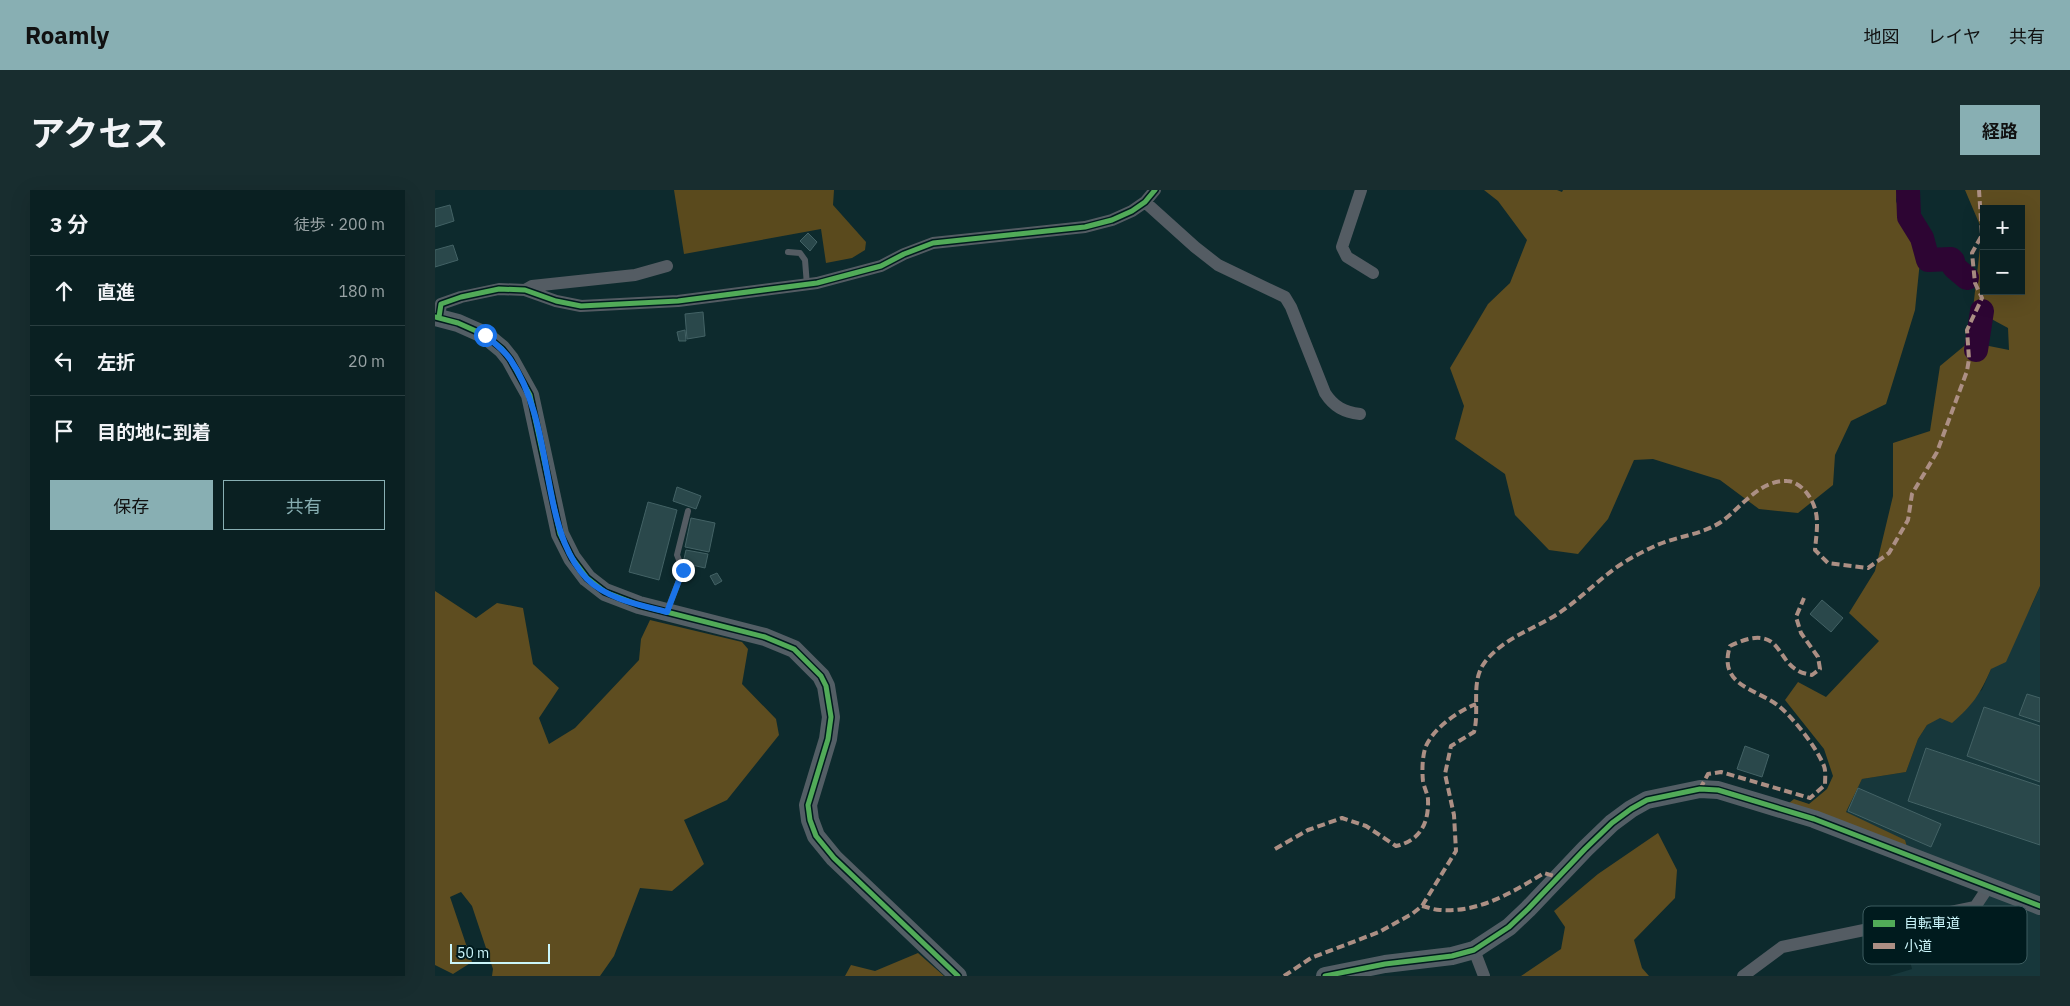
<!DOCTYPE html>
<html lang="ja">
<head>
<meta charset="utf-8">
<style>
	body { margin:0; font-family:"IBM Plex Sans","Noto Sans JP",sans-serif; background:#182d2f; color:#f1f3f6 }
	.controls { position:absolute; right:15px; top:15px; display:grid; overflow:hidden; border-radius:0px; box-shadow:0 5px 20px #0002 }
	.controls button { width:45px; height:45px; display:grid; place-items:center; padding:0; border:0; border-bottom:1px solid #2a3e40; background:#0a2022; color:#f1f3f6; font:25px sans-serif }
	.scale { position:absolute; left:15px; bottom:12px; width:100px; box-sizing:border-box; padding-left:5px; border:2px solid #cbf6fb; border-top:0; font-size:14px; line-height:18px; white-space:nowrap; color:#cbf6fb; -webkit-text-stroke:4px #001b1e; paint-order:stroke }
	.stop { position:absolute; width:15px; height:15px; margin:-11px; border:4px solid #1a73e8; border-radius:50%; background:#fff }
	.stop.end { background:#1a73e8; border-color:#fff; box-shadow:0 1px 5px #0008 }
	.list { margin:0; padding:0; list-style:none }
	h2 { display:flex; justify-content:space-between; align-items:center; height:65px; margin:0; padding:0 20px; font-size:21px }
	h2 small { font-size:16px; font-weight:400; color:#99a3a5 }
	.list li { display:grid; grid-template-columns:32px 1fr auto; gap:15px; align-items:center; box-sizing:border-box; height:70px; padding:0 20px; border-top:1px solid #2a3e40 }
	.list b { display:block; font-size:19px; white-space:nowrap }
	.list em { font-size:16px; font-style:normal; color:#99a3a5 }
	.actions { display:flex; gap:10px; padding:15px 20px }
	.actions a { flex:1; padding:11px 0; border:1px solid #88afb3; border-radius:0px; text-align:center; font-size:18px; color:#88afb3 }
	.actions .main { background:#88afb3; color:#111 }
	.icon { flex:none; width:28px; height:28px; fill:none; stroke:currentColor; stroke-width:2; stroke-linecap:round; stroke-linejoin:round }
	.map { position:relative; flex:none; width:1605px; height:786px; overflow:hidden; border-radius:0px }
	header { display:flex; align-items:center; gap:30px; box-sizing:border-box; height:70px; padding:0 25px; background:#88afb3; color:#111 }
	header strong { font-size:24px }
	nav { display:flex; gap:28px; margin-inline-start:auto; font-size:18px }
	.intro { display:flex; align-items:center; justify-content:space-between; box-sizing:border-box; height:120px; padding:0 30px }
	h1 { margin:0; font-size:35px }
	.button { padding:12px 22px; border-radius:0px; background:#88afb3; color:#111; font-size:18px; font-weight:700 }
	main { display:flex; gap:30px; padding:0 30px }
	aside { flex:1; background:#0a2022; border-radius:0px; box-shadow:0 5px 20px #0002 }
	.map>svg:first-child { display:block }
</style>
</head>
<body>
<header>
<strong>Roamly</strong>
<nav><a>地図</a><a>レイヤ</a><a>共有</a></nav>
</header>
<div class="intro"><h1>アクセス</h1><a class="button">経路</a></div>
<main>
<aside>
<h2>3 分<small>徒歩 · 200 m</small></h2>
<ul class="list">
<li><svg class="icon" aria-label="ahead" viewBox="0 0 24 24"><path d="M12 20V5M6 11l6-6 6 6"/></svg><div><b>直進</b></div><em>180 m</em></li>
<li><svg class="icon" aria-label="left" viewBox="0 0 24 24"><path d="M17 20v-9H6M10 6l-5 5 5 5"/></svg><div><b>左折</b></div><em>20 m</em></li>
<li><svg class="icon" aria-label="arrive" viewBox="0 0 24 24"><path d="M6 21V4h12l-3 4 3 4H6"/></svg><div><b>目的地に到着</b></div></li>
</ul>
<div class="actions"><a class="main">保存</a><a>共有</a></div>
</aside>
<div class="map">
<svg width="1605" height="786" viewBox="0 0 1605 786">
	<rect width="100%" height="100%" fill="#0d2a2d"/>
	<path fill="#17373b" d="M 1605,396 L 1605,786 L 1454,786 L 1477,779 L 1466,738 L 1545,720 L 1554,688 L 1472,657 L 1411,622 L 1427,589 L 1471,582 L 1483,549 L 1492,535 L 1547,500 L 1556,479 L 1596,417 Z"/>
	<path fill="#5a4a1d" d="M 239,0 L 399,0 L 398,15 L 431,52 L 430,60 L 417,68 L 391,73 L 386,39 L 249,64 Z"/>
	<path fill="#5e4d20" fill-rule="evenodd" d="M 1049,0 L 1122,0 L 1127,2 L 1128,0 L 1462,0 L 1461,11 L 1485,71 L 1480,120 L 1451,214 L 1416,231 L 1400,265 L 1398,295 L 1363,323 L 1324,319 L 1285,290 L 1218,269 L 1199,270 L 1173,329 L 1143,364 L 1114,360 L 1080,325 L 1070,284 L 1020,249 L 1029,216 L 1015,178 L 1053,114 L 1075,93 L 1092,50 L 1063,11 Z
		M 1530,0 L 1605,0 L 1605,396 L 1571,472 L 1556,479 C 1545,504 1538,515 1517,533 L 1505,528 L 1492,535 L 1483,549 L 1471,582 L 1427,589 L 1411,622 L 1470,650 L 1472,657 L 1354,613 L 1359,609 L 1374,614 L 1392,599 L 1398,586 L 1389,559 L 1350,510 L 1363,492 L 1391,507 L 1444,451 L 1414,423 L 1440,381 L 1458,306 L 1458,253 L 1495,241 L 1505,176 L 1534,152 L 1574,160 L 1573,138 L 1538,119 L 1547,40 ZM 1549,19 L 1586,19 L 1586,101 L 1549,101 Z
		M 0,401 L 41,428 L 62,413 L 88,418 L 98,474 L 124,498 L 104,528 L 114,554 L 140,538 L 204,470 L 206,449 L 215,430 L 307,452 L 313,459 L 307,494 L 341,529 L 344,545 L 292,610 L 249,630 L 269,674 L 237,701 L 205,698 L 179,766 L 165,786 L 57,786 L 58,779 L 37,716 L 26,702 L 15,707 L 37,772 L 18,784 L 0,775 Z
		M 1223,643 L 1242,680 L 1240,708 L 1199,750 L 1207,778 L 1214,786 L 1086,786 L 1126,759 L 1130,737 L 1119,721 L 1163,684 Z
		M 483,763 L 509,786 L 410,786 L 416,775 L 440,781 Z"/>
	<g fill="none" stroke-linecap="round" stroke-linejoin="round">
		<path stroke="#2d0533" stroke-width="24" d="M 1473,0 L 1474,27 L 1487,48 L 1493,70 L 1516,69 L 1518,71 L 1519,77 L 1532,88
			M 1541,160 L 1547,121"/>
	</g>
	<path fill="#2a484b" stroke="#436265" d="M 15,15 L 19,31 L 0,37 L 0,19 Z
		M 373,43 L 382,52 L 375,61 L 365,51 Z
		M 18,55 L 23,70 L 0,77 L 0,60 Z
		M 268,122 L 270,146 L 252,149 L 250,124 Z
		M 250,140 L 251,151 L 244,151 L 242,142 Z
		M 242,297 L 266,306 L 261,319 L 238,311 Z
		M 213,312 L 242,320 L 224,390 L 194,382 Z
		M 256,328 L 280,333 L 274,362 L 250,357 Z
		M 251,360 L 273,364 L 270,378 L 248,373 Z
		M 282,383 L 287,391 L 280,395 L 275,386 Z
		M 1387,410 L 1408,428 L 1396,442 L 1375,424 Z
		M 1592,504 L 1605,508 L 1605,532 L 1584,525 Z
		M 1549,517 L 1605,536 L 1605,592 L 1532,566 Z
		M 1310,556 L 1334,565 L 1327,587 L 1302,579 Z
		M 1491,558 L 1605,596 L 1605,655 L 1473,611 Z
		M 1423,598 L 1506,634 L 1496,657 L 1413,621 Z"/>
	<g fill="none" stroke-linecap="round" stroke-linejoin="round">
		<path stroke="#545c63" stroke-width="6" d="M 353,62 L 365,63 L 370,70 L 372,95
			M 232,421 L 248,380 L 242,365 L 253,321"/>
		<path stroke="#545c63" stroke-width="12" d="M 926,0 L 907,57 L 912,67 L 938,83
			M 710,12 L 760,57 L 783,75 L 850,107 L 856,117 L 890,203 C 899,217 909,222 925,224
			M 90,100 L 97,96 L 200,85 L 232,76
			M 4,127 L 6,114 L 26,107 L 64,99 L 90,100 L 121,111 L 146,116 L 243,111 L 382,93 L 446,76 L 469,64 L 498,53 L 650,37 L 677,30 L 697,21 L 710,12 L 720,0
			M 1039,760 L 1049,786
			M 1308,786 L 1347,757 L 1540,717 L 1554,696"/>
		<path stroke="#535e65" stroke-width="18" d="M 0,127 L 23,133 L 50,145 L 67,159 L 75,169 L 95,205 L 125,344 L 137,368 L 152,388 L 170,402 L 204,415 L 330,447 L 359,459 L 386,486 L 391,496 L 396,527 L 393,549 L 373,615 L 375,630 L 381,646 L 399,668 L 523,786
			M 890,786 L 950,774 L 1017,766 L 1039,760 L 1074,737 L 1093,719 L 1150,659 L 1177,633 L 1196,619 L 1212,610 L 1265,599 L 1283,600 L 1379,629 L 1605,716"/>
		<path stroke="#ac8f84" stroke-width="4" stroke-dasharray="8 4" stroke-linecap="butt" d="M 1265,599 L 1273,584 L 1286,582 L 1375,608 L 1390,595 C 1390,589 1391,581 1389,576 C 1382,558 1359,529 1345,517 C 1324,499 1282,497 1295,456 C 1308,450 1326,442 1339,454 C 1347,462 1351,474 1362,480 C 1366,483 1372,484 1377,485 L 1385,479 L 1383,467 L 1366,443 L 1361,427 L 1369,408
			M 840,659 L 873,640 L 907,628 L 931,636 L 961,656 C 984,651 994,634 993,610 C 993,604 989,598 988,591 C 987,582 987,566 991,556 C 999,538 1023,521 1041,514
			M 987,716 C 992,717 999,720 1005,720 C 1044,723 1078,702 1109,683 L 1122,687
			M 849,786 L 876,768 L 944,742 L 977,724 L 987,716 L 1021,661 L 1019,625 L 1010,584 L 1016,556 L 1039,542 C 1045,520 1035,491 1050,472 C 1067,450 1093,441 1116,428 C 1142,413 1163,389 1188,373 C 1199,366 1211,360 1222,355 C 1243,346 1266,345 1286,332 C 1307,317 1324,290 1352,291 C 1359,291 1367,297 1371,302 C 1386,321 1382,337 1380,360 L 1393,373 L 1433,378 L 1454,363 L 1473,330 L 1477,304 L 1502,262 L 1532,181 L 1534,169 L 1532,140 L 1547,108 L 1540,93 L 1537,63 L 1547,45 L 1544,0"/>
		<g stroke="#001b1e" stroke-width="8">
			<path id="cycleway" d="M 0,127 L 23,133 L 50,145 L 67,159 L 75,169 L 95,205 L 125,344 L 137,368 L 152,388 L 170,402 L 204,415 L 330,447 L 359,459 L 386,486 L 391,496 L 396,527 L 393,549 L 373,615 L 375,630 L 381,646 L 399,668 L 523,786
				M 4,127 L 6,114 L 26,107 L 64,99 L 90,100 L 121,111 L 146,116 L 243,111 L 382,93 L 446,76 L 469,64 L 498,53 L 650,37 L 677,30 L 697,21 L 710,12 L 720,0
				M 890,786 L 950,774 L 1017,766 L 1039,760 L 1074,737 L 1093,719 L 1150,659 L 1177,633 L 1196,619 L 1212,610 L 1265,599 L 1283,600 L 1379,629 L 1605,716"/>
		</g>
		<use href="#cycleway" stroke="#51ab58" stroke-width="5"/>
	</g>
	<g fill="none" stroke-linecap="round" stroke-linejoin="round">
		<path stroke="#1a73e8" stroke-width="6" d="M 50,145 C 59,153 68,159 75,169 C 103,209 108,266 118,313 C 124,340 132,368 152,389 C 172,409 205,415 232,422 L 248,380"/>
	</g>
	<rect x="1428" y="716" width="164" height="58" rx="8" fill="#001b1e" stroke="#3d5d60" stroke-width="1"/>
	<rect x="1438" y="730" width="22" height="7" fill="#51ab58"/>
	<rect x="1438" y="753" width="22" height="6" fill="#ac8f84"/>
	<g font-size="14" fill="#cbf6fb">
		<text x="1469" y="738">自転車道</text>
		<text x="1469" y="761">小道</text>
	</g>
</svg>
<div class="controls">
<button>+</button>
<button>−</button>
</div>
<div class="scale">50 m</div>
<div class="stop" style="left:50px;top:145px"></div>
<div class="stop end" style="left:248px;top:380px"></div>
</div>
</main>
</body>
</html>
